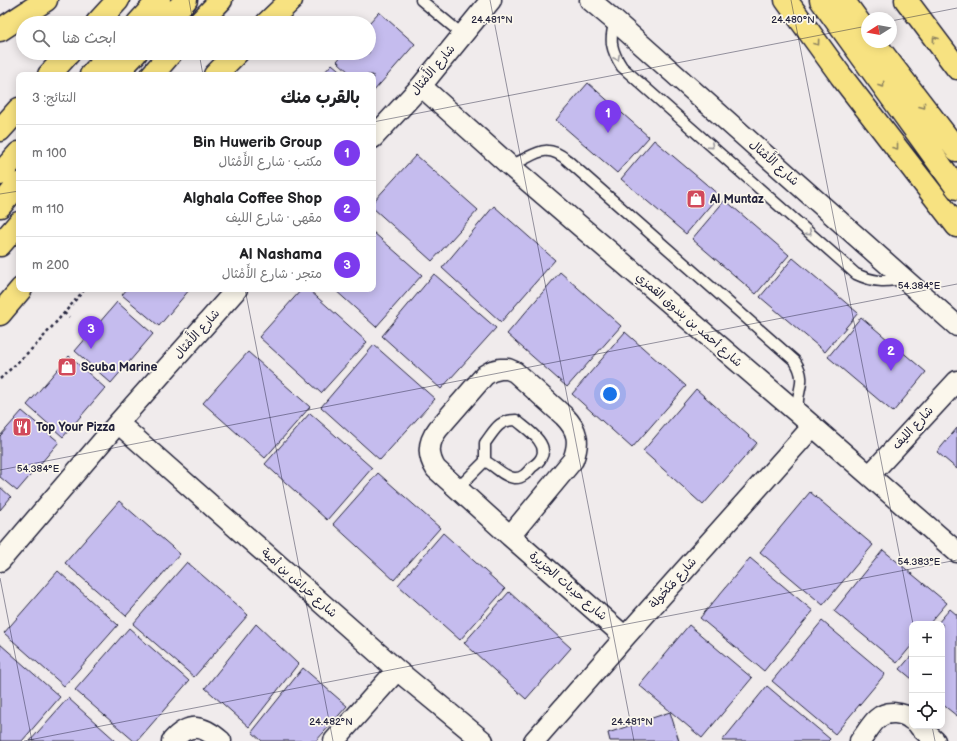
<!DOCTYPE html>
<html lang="ar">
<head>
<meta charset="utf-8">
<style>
	body { margin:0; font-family:"Balsamiq Sans","Playpen Sans Arabic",sans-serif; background:#f6f6f6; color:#202124; direction:rtl }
	.controls { position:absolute; right:12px; bottom:12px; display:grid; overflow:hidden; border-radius:8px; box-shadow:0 2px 10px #0003 }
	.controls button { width:36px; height:36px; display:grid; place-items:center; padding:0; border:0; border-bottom:1px solid #e0e0e0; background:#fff; color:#202124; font:20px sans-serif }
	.compass { position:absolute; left:861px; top:12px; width:36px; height:36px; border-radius:50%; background:#fff; box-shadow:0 2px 10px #0003; rotate:259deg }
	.you { position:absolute; left:610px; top:394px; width:14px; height:14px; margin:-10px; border:3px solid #fff; border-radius:50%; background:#1a73e8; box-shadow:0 0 0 6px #1a73e833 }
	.badge { display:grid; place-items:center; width:26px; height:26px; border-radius:50%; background:#7c3aed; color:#fff; font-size:13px; font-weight:700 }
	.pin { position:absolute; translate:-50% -33px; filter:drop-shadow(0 1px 2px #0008) }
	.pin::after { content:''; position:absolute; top:21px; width:14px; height:12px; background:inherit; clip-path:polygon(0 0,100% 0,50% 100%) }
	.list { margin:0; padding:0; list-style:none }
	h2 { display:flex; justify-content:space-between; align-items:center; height:52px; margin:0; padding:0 16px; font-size:17px }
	h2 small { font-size:13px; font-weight:400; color:#757577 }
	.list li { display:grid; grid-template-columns:26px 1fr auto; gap:12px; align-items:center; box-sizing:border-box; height:56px; padding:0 16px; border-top:1px solid #e0e0e0 }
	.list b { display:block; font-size:15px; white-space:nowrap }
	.list p { margin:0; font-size:13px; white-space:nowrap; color:#757577 }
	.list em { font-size:13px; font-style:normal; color:#757577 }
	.icon { flex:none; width:22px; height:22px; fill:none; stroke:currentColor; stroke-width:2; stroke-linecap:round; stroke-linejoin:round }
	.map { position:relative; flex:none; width:957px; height:741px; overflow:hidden; direction:ltr }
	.search { position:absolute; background:#fff; box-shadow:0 2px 10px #0003; left:16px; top:16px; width:360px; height:44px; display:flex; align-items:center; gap:10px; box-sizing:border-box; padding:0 14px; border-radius:22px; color:#757577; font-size:15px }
	.panel { position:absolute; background:#fff; box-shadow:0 2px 10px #0003; left:16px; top:72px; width:360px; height:220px; border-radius:8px; direction:rtl }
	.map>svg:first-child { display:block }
</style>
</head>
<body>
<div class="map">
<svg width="957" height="741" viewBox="0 0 957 741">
	<rect width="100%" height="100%" fill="#f0ebec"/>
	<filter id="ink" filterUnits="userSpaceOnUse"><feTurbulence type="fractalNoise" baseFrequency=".025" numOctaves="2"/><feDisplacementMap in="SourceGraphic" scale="8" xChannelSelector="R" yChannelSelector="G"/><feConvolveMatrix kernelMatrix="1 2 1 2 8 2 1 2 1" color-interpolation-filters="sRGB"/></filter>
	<g filter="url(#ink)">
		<path fill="#c5bcee" stroke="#22223b" d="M 379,12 L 415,44 L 373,92 L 373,75 L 352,75 L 337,61 L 344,53 L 369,53 L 369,23 Z
			M 332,64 L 345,75 L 322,75 Z
			M 588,83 L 649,137 L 617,173 L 556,120 Z
			M 654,140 L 719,195 L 686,234 L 621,179 Z
			M 416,155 L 478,210 L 432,261 L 373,208 L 373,202 Z
			M 725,200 L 789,255 L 756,294 L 692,239 Z
			M 494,206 L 555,260 L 501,322 L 442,268 Z
			M 373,232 L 422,275 L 376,327 L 334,289 L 373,289 Z
			M 793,258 L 858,313 L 825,352 L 760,297 Z
			M 560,272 L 621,326 L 567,387 L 507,334 Z
			M 434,274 L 496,328 L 441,389 L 382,336 Z
			M 127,289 L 190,289 L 159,326 L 122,295 Z
			M 302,289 L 308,289 L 367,342 L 321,393 L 259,337 Z
			M 117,302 L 153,334 L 111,383 L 75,351 Z
			M 861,317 L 926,372 L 893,412 L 828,357 Z
			M 625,332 L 686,386 L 632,448 L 572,394 Z
			M 374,345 L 435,399 L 380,460 L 321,407 Z
			M 248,352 L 310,407 L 265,458 L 203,403 Z
			M 69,356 L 105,388 L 63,437 L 27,405 Z
			M 696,389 L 757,443 L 703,505 L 643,451 Z
			M 22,411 L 59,442 L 17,491 L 0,477 L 0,436 Z
			M 310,413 L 372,468 L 327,520 L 265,464 Z
			M 957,428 L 957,469 L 937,452 Z
			M 378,473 L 440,528 L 394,580 L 333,524 Z
			M 0,487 L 11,497 L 0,510 Z
			M 810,492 L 873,545 L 823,605 L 760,552 Z
			M 119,501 L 180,554 L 126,616 L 65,563 Z
			M 443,533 L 505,589 L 460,640 L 398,585 Z
			M 883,550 L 947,603 L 929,624 L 912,624 L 912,645 L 897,663 L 834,611 Z
			M 750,558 L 813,611 L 764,671 L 700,618 Z
			M 187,562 L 248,615 L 194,677 L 133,624 Z
			M 58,571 L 118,625 L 64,686 L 4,633 Z
			M 509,592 L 571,648 L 526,699 L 464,643 Z
			M 950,609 L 957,615 L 957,716 L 942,704 L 942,624 L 937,624 Z
			M 822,621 L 885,674 L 835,734 L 772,681 Z
			M 256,624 L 298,664 L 249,727 L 205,688 Z
			M 689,625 L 752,678 L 702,738 L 639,685 Z
			M 129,628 L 189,681 L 137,741 L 134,741 L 75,690 Z
			M 0,644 L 60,697 L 22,741 L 0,741 Z
			M 912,655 L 912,679 L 900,669 Z
			M 303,668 L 347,706 L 316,741 L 262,741 L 252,732 Z
			M 767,686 L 830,739 L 828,741 L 722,741 Z
			M 68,698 L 116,741 L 30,741 Z
			M 670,712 L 679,741 L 610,741 L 608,733 Z"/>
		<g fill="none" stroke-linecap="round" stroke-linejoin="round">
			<g stroke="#22223b" stroke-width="13">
				<path id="lane" d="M 421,0 L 463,35
					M 615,21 C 609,40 611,50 622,67 L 856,274 C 873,282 886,283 903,278
					M 509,165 C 532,160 542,139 567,160 L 795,361 C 810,385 792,393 800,413
					M 457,489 L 485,461 L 485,443 C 495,430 498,420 516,420 C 526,429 550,443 541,458 C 539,462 535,465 532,467 C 527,473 522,479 514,478 C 504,477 495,466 485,461"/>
			</g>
			<g stroke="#22223b" stroke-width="23">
				<path id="street" d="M 590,0 L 615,21 L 957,326
					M 421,86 L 509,165 L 800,415 L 957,552
					M 373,138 L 421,86 L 491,0
					M 500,369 L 508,369 L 515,372 L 564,416 C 578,430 580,442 573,460 L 510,536 L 436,469 C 427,455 428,442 438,429 L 485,375 L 492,371 Z
					M 118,423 L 397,670 L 483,741
					M 870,475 L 957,381
					M 510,536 L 625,637
					M 0,561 L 118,423 L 237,289
					M 919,726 L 935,741
					M 172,741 C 189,722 203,725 221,741
					M 334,741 L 397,670
					M 534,741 L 625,637 L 813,426
					M 860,741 C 866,734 871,724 877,719 C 887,710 903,712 912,720"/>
			</g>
			<g stroke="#22223b" stroke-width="25">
				<path id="primary" d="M 786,0 L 841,76 L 957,226
					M 821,0 L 957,188
					M 843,0 L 867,33
					M 906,0 L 957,68
					M 267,23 L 291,0
					M 0,30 L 46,0
					M 874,42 L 957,150
					M 215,75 L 237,53
					M 0,314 L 21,289"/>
			</g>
			<g stroke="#22223b" stroke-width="25">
				<path id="highway" d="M 97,23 L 118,0
					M 138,23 L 159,0
					M 164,23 L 186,0
					M 199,23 L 221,0
					M 49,75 L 69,53
					M 91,75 L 111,53
					M 115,75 L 136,53
					M 152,75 L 171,53
					M 0,130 L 19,109
					M 0,174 L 19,153
					M 0,206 L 19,184
					M 0,245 L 19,223"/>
			</g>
			<path stroke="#22223b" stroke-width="2.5" stroke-dasharray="3 3" stroke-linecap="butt" d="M 64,313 L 69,317
				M 0,379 L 38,343 L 85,289"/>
			<use href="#lane" stroke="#fbf7ec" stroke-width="10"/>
			<use href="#street" stroke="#fbf7ec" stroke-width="20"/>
			<use href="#primary" stroke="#f7e281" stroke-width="22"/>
			<use href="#highway" stroke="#f7e281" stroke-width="22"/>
		</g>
		<defs><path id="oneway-chevron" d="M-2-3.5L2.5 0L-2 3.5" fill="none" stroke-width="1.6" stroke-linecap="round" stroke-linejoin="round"/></defs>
		<g stroke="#8c825e">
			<use href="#oneway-chevron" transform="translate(935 39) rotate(-127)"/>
			<use href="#oneway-chevron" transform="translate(817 43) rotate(54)"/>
			<use href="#oneway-chevron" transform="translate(882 85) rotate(54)"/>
			<use href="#oneway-chevron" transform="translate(923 106) rotate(52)"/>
			<use href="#oneway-chevron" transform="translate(896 147) rotate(52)"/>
		</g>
		<g stroke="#99979c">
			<use href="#oneway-chevron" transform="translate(617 58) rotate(63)"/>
			<use href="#oneway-chevron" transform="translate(711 146) rotate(42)"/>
			<use href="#oneway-chevron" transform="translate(809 233) rotate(42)"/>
		</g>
	</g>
	<path fill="none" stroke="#22223b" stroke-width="1" stroke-opacity="0.45" d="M 189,0 L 193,23M 490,0 L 634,741M 791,0 L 913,624M 891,21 L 957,8M 199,53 L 203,75M 373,122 L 867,26M 0,194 L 19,191M 245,289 L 333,741M 0,470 L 957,284M 0,578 L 32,741M 932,726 L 935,741M 24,741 L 957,560"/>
	<defs>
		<g id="shop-square" transform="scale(1)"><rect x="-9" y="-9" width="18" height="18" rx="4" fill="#d1495b" stroke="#fbf7ec"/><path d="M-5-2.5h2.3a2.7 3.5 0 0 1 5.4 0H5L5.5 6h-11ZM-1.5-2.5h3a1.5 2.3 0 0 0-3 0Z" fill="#fff"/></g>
		<g id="restaurant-square" transform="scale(1)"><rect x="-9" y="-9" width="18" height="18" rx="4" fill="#d1495b" stroke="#fbf7ec"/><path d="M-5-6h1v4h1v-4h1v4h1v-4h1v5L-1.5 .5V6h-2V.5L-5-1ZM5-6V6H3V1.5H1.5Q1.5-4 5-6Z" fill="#fff"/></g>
	</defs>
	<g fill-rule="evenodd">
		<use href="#shop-square" x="696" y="199"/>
		<use href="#shop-square" x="67" y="367"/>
		<use href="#restaurant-square" x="22" y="427"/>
	</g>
	<g text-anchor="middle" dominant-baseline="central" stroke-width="3.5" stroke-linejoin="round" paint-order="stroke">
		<g font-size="12" fill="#22223b" stroke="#fbf7ec">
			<text transform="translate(433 70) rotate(-50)">شارع الأَمْثال</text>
			<text transform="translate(774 163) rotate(42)">شارع الأَمْثال</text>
			<text transform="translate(689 320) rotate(41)">شارع أحمد بن بندوق القمزي</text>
			<text transform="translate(197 334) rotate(-48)">شارع الأَمْثال</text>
			<text transform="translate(913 428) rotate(-47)">شارع الليف</text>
			<text transform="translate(299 583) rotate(42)">شارع خراش بن أمية</text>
			<text transform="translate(673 583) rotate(-48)">شارع مَكحُولة</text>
			<text transform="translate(568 586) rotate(41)">شارع حدِبات الجزِيرة</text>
		</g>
		<g font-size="12" font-weight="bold" fill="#22223b" stroke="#fbf7ec" text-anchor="start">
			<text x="710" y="199">Al Muntaz</text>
			<text x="81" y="367">Scuba Marine</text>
			<text x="36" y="427">Top Your Pizza</text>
		</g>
	</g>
	<g font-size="10" text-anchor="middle" fill="#22223b" stroke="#fbf7ec" stroke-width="3.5" stroke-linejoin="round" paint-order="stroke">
		<text x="492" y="23">24.481°N</text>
		<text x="793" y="23">24.480°N</text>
		<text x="919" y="289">54.384°E</text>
		<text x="38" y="472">54.384°E</text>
		<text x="919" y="565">54.383°E</text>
		<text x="331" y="725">24.482°N</text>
		<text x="632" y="725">24.481°N</text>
	</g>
</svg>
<div class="controls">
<button>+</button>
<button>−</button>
<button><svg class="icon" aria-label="locate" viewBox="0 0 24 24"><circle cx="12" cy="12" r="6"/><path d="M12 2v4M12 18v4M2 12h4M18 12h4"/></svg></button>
</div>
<svg class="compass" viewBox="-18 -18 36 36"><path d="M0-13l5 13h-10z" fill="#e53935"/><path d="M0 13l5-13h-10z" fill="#757577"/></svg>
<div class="you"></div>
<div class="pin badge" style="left:608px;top:133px">1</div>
<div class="pin badge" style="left:891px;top:371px">2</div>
<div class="pin badge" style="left:91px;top:349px">3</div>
<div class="search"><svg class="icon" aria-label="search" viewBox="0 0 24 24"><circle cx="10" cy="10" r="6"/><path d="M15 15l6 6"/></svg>ابحث هنا</div>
<section class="panel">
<h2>بالقرب منك<small>النتائج: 3</small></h2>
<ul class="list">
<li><span class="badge">1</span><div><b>Bin Huwerib Group</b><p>مكتب · شارع الأَمْثال</p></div><em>100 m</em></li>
<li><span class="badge">2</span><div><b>Alghala Coffee Shop</b><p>مقهى · شارع الليف</p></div><em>110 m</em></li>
<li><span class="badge">3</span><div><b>Al Nashama</b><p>متجر · شارع الأَمْثال</p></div><em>200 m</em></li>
</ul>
</section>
</div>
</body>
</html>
